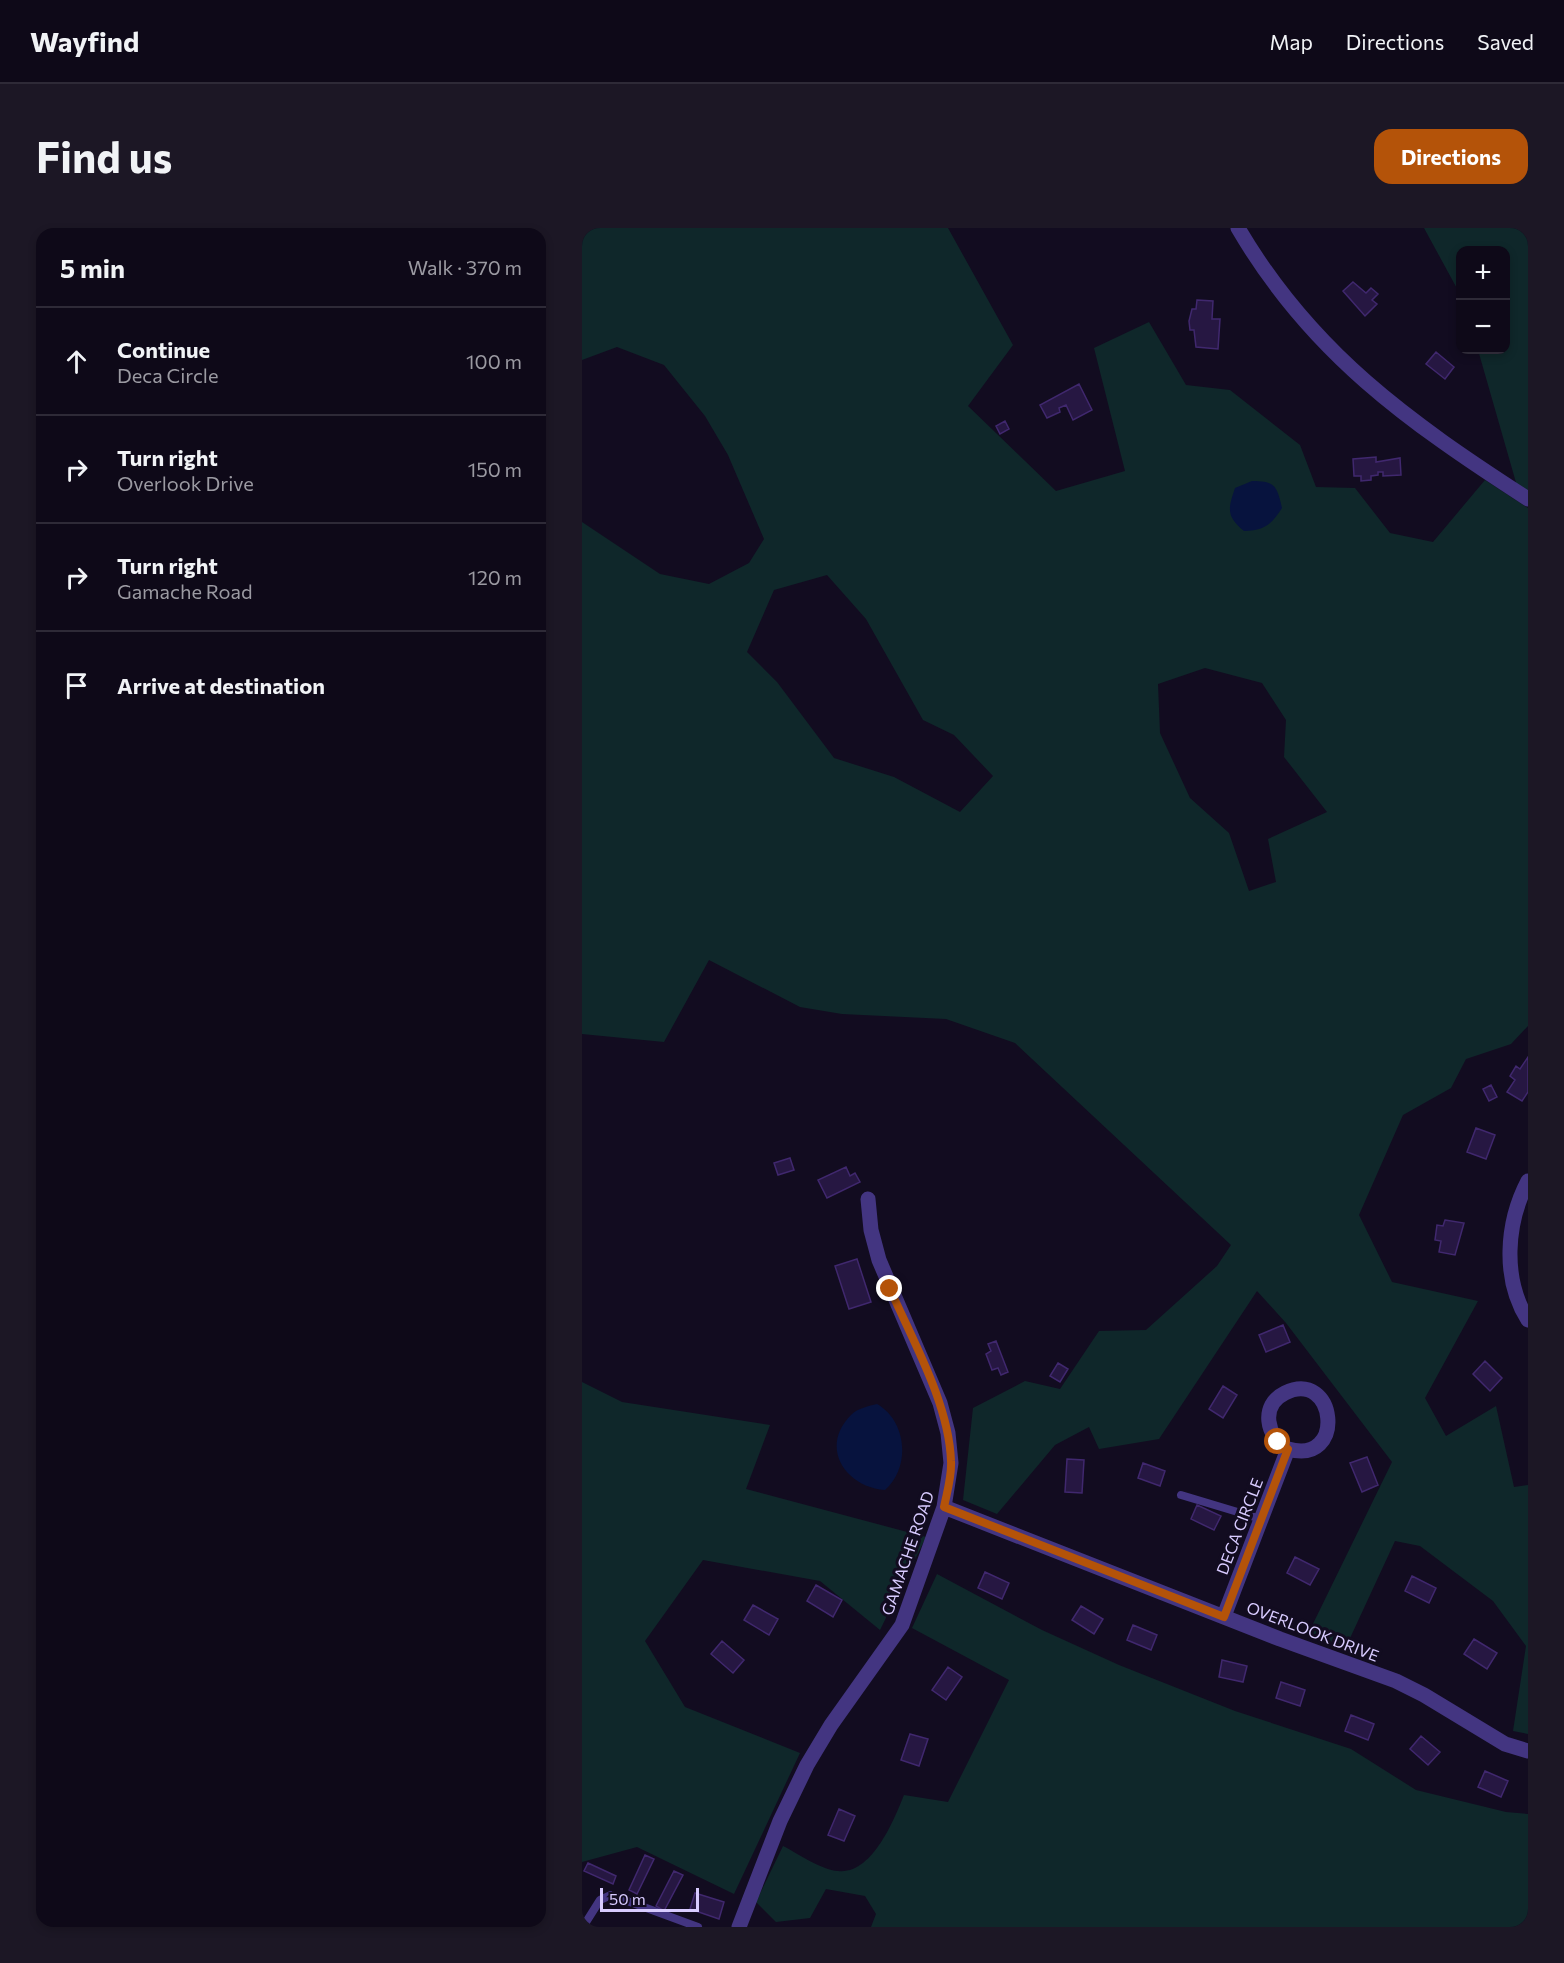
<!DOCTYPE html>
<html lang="en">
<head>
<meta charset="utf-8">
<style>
	body { margin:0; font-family:Commissioner,sans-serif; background:#1c1725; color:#f1f3f6 }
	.controls { position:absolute; right:18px; top:18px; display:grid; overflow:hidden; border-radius:12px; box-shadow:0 3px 9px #0003 }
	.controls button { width:54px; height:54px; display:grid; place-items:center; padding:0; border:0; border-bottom:2px solid #2e2a37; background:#0e0918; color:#f1f3f6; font:30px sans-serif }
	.scale { position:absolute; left:18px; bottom:15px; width:99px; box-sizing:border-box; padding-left:6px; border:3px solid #d8cbff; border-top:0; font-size:16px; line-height:21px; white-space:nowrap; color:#d8cbff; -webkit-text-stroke:4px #120c20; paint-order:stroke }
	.stop { position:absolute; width:18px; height:18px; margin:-14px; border:4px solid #b45309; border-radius:50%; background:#fff }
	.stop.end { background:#b45309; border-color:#fff; box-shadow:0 2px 6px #0008 }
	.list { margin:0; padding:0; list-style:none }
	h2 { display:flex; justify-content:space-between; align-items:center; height:78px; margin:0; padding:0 24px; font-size:26px }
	h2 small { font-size:20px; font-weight:400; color:#9b9aa2 }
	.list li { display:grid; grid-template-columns:39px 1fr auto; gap:18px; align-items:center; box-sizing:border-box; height:108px; padding:0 24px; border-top:2px solid #2e2a37 }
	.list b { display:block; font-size:22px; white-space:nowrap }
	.list p { margin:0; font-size:20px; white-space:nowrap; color:#9b9aa2 }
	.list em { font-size:20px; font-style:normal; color:#9b9aa2 }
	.icon { flex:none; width:33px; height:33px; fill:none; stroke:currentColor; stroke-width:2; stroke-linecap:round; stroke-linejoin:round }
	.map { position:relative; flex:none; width:946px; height:1699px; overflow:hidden; border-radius:18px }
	header { display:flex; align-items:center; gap:36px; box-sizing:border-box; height:84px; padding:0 30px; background:#0e0918; border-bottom:2px solid #2e2a37 }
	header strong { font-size:28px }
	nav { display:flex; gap:33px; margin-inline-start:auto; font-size:21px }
	.intro { display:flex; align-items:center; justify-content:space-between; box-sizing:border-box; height:144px; padding:0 36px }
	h1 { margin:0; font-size:42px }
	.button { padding:15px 27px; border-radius:18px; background:#b45309; color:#fff; font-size:21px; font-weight:700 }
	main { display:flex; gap:36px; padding:0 36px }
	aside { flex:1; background:#0e0918; border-radius:18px; box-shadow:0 3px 9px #0003 }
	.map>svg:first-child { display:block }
</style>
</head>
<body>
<header>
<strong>Wayfind</strong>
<nav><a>Map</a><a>Directions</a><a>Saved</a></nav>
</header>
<div class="intro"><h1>Find us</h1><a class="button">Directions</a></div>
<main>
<aside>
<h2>5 min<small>Walk · 370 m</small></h2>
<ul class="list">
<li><svg class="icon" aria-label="ahead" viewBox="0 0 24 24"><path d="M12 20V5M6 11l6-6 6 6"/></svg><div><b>Continue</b><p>Deca Circle</p></div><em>100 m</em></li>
<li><svg class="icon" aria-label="right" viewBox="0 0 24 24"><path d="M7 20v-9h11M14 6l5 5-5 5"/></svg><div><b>Turn right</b><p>Overlook Drive</p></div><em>150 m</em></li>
<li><svg class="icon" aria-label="right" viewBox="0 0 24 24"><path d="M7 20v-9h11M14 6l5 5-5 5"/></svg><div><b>Turn right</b><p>Gamache Road</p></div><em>120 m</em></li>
<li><svg class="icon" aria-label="arrive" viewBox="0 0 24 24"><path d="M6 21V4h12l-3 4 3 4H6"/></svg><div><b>Arrive at destination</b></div></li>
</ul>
</aside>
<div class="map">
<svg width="946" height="1699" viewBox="0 0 946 1699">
	<rect width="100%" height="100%" fill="#120c20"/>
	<path fill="#0f272a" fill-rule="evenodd" d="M 0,0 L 366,0 L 431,117 L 386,178 L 474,263 L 543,243 L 512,120 L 567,94 L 604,157 L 648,162 L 718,217 L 734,259 L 773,260 L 808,305 L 851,314 L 903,252 L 946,280 L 946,798 L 929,816 L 884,831 L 869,860 L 821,887 L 777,987 L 810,1054 L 896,1073 L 843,1170 L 864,1208 L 914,1178 L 932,1259 L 946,1257 L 946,1506 L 931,1503 L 944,1418 L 911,1373 L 838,1318 L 813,1313 L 763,1421 L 727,1404 L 810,1234 L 704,1095 L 675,1063 L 577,1211 L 517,1221 L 507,1199 L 473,1217 L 415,1286 L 381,1272 L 391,1180 L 443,1153 L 478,1161 L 517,1103 L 564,1102 L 635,1038 L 649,1017 L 433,815 L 364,791 L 260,786 L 218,779 L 127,732 L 82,814 L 0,806 L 0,294 L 78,346 L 127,356 L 167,335 L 182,311 L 146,227 L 123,188 L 82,137 L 35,119 L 0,132 ZM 245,347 L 284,391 L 341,492 L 372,507 L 411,548 L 378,584 L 312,549 L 252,530 L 195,454 L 165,424 L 192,362 ZM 623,440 L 680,455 L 704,492 L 702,529 L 745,584 L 686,611 L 694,654 L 667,663 L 647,605 L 608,570 L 578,505 L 576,456 Z
		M 842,0 L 946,0 L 946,271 L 937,265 L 896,122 L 924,122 L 924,22 L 879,22 L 878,66 Z
		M 0,1154 L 40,1174 L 188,1197 L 164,1261 L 344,1309 L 298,1402 L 238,1353 L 121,1332 L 63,1413 L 103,1479 L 218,1525 L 152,1666 L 55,1619 L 0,1634 Z
		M 355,1346 L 460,1402 L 537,1437 L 653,1483 L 769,1521 L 834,1562 L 924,1584 L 946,1586 L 946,1699 L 289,1699 L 294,1686 L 283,1668 L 244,1661 L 228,1690 L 194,1694 L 174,1674 L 201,1618 C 217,1626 239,1642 256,1643 C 290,1647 312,1592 322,1567 L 366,1574 L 427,1452 L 330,1400 Z"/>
	<path fill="#07133e" d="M 670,253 C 693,253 695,258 700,280 C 689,297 683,302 662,303 C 644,288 646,281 653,260 Z
		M 295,1176 C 325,1193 329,1239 303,1262 C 263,1259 237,1219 269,1187 C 276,1180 287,1178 295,1176 Z"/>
	<path fill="#261742" stroke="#40286e" stroke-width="1.5" d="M 771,54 L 784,65 L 789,60 L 796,66 L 790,72 L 795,76 L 783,88 L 761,63 Z
		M 615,72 L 631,73 L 630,91 L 638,91 L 636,121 L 614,119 L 612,102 L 608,102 L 607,93 L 610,81 L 614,81 Z
		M 854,124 L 872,139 L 863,151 L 844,136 Z
		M 497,156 L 510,182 L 491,192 L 484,177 L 477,180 L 478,184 L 465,190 L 458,177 Z
		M 423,193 L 427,201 L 418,206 L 414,198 Z
		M 794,229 L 794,234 L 818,230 L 819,247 L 801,248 L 801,244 L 796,244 L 796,247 L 789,248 L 789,252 L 779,253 L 779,248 L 772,248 L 771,231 Z
		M 946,829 L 946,864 L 940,873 L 925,864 L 933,852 L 928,848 L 934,838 L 938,841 Z
		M 909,857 L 915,869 L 907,873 L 901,861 Z
		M 894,900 L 913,907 L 904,931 L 885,924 Z
		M 208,930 L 212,942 L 196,947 L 192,935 Z
		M 264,939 L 268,948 L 273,945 L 278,954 L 245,970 L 236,952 Z
		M 863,992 L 882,995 L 873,1027 L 857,1024 L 859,1013 L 853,1012 L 855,997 L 861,998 Z
		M 275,1031 L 289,1074 L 267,1081 L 253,1038 Z
		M 701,1097 L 708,1114 L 684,1124 L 677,1107 Z
		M 414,1113 L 426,1144 L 419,1147 L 416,1140 L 410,1142 L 404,1126 L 409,1123 L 406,1116 Z
		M 903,1133 L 920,1150 L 908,1163 L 891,1146 Z
		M 476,1135 L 486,1141 L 478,1154 L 468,1148 Z
		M 641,1158 L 655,1167 L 641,1190 L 627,1181 Z
		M 785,1229 L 796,1257 L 780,1264 L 768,1235 Z
		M 485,1231 L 502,1232 L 500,1265 L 483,1264 Z
		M 561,1235 L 583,1243 L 578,1258 L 556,1250 Z
		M 615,1277 L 639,1288 L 632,1302 L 609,1291 Z
		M 713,1329 L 737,1341 L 728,1357 L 705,1345 Z
		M 403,1344 L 427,1355 L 420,1371 L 396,1360 Z
		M 830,1348 L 854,1360 L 847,1375 L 823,1363 Z
		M 234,1357 L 260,1372 L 251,1389 L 225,1373 Z
		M 171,1377 L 196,1391 L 187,1407 L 162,1392 Z
		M 499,1378 L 521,1391 L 512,1406 L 490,1392 Z
		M 551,1397 L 575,1407 L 569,1422 L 545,1412 Z
		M 892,1411 L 915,1425 L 905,1441 L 882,1426 Z
		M 140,1413 L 162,1432 L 151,1445 L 129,1426 Z
		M 640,1432 L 665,1438 L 661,1454 L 637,1449 Z
		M 366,1439 L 380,1449 L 364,1472 L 350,1462 Z
		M 699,1454 L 723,1462 L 718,1478 L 694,1470 Z
		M 769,1487 L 792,1496 L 786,1512 L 763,1503 Z
		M 328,1506 L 346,1511 L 337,1538 L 319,1532 Z
		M 839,1508 L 858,1524 L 846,1537 L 828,1521 Z
		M 903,1543 L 926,1553 L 919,1569 L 896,1559 Z
		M 257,1581 L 273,1588 L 262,1613 L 246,1607 Z
		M 63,1627 L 72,1631 L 55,1666 L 47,1662 Z
		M 6,1635 L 34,1648 L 31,1656 L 2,1643 Z
		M 92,1643 L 101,1647 L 82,1683 L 74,1678 Z
		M 113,1665 L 142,1674 L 137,1691 L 108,1681 Z"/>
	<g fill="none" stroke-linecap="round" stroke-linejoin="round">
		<path stroke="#433581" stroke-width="8" d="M 599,1267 L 679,1291
			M 1,1699 L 18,1672 L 29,1667 L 116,1699"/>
		<path stroke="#433581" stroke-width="15" d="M 656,0 C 729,125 827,194 946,271
			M 946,953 C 924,995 920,1051 946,1092
			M 362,1279 L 698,1411 L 814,1453 L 842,1467 L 923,1516 L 946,1523
			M 642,1388 L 706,1221 C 765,1238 754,1140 703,1165 C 678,1177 684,1209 706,1221
			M 157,1699 L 198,1593 L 225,1537 L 249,1497 L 320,1397 L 362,1279 L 369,1235 L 366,1205 L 358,1175 L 297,1032 L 289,1002 L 286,971"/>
	</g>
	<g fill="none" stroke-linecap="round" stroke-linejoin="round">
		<path stroke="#b45309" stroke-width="8" d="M 308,1061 C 331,1113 367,1176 369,1233 C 370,1248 365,1264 362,1279 L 642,1389 L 706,1221 L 696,1214"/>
	</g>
	<g text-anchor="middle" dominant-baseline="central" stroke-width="6" stroke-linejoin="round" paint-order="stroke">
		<g font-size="16" fill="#d8cbff" stroke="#120c20">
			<text transform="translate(657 1298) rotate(-69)">DECA CIRCLE</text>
			<text transform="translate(325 1325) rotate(-71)">GAMACHE ROAD</text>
			<text transform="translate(731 1403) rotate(21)">OVERLOOK DRIVE</text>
		</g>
	</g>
</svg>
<div class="controls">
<button>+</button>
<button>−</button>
</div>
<div class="scale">50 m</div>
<div class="stop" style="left:696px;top:1214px"></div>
<div class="stop end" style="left:308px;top:1061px"></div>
</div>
</main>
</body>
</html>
